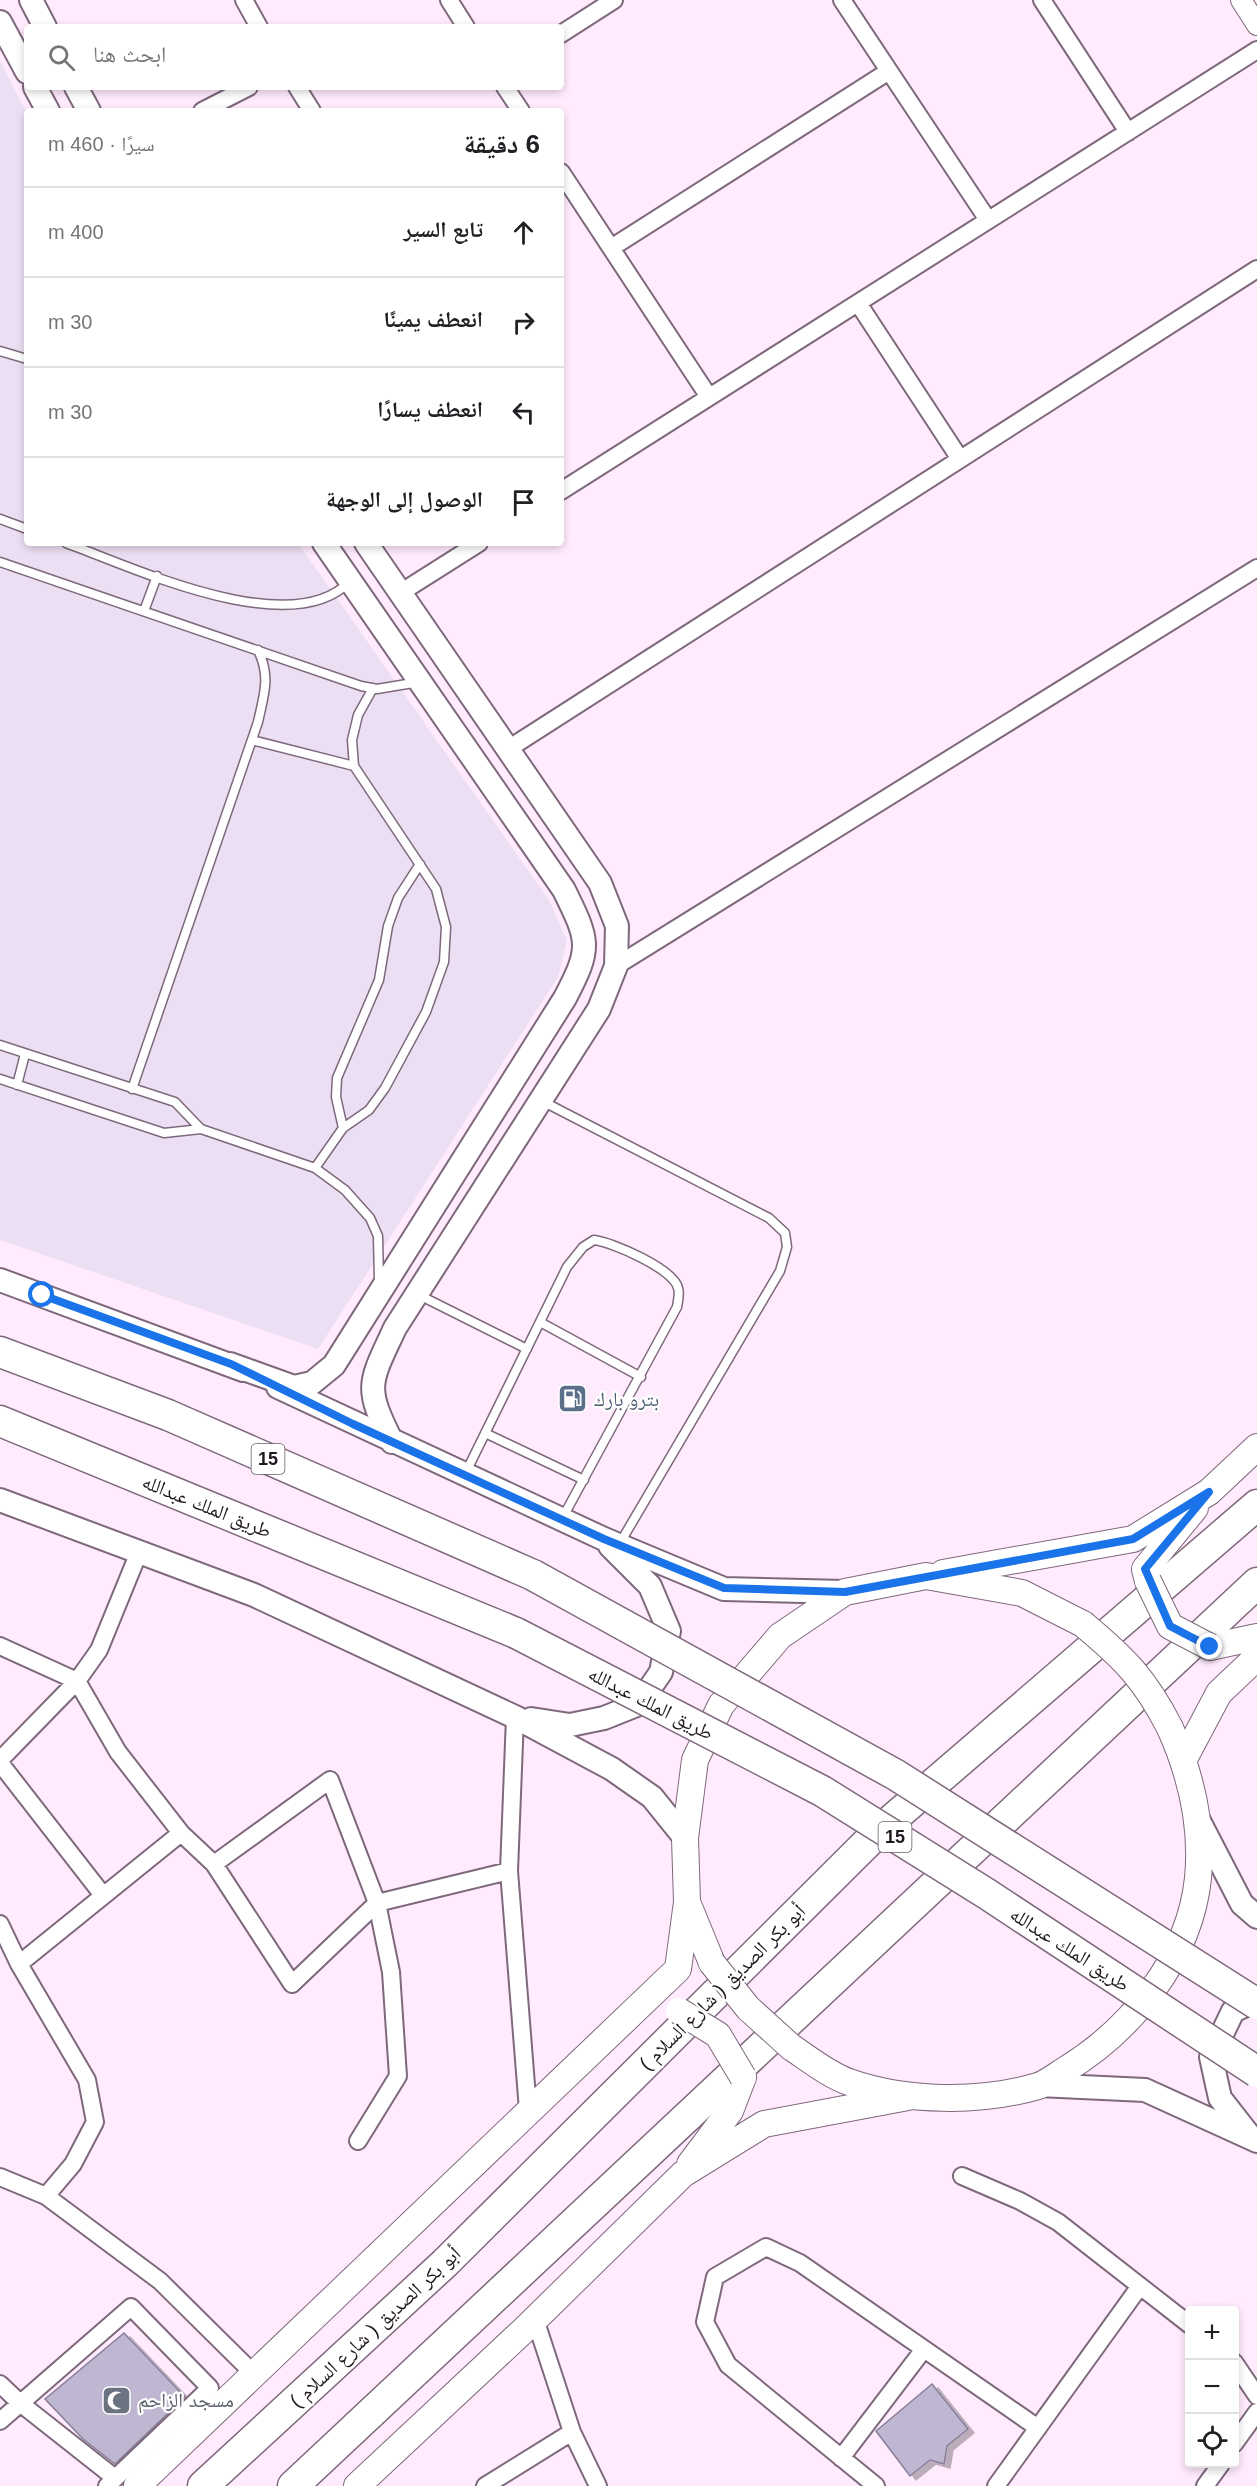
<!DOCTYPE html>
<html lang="ar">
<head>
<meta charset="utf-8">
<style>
  :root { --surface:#fff; --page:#f6f6f6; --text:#202124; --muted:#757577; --line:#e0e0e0 }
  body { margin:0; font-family:Helvetica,"Noto Naskh Arabic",sans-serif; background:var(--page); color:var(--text); direction:rtl }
  .controls { position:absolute; right:18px; bottom:18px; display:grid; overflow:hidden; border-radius:6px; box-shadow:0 3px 9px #0003 }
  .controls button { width:54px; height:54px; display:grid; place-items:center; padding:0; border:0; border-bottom:2px solid var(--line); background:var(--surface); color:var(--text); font:30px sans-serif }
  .stop { position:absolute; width:18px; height:18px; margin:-14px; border:4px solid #1a73e8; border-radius:50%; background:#fff }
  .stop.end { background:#1a73e8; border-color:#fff; box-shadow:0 2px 6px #0008 }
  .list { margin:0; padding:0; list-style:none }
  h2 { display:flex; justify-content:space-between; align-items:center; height:78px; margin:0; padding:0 24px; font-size:26px }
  h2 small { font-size:20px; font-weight:400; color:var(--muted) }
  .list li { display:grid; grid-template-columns:39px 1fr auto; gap:18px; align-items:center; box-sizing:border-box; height:90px; padding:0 24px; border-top:2px solid var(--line) }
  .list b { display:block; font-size:22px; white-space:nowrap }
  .list em { font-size:20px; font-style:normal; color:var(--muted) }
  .icon { flex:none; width:33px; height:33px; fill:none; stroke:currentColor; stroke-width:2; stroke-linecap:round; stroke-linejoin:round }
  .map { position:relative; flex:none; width:1257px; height:2486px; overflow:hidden; direction:ltr }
  .search { position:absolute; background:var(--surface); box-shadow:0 3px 9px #0003; left:24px; top:24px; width:540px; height:66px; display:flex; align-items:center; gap:15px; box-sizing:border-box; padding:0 21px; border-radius:6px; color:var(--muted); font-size:22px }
  .panel { position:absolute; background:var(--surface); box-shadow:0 3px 9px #0003; left:24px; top:108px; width:540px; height:438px; border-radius:6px; direction:rtl }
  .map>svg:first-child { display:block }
</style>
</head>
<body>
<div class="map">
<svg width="1257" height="2486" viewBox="0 0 1257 2486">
  <defs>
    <filter id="shadow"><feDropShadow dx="6" dy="4" stdDeviation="0" flood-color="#0004"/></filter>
  </defs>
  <rect width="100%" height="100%" fill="#ffebfd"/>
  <path fill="#ecdff3" d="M0,61L27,113V543H298L549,900L567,940L558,977L318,1349L0,1240Z"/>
  <path fill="#bfb6d2" stroke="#887f99" stroke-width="1.5" filter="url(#shadow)" d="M124,2333L185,2397L115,2464L83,2439L45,2399Z
    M932,2384L968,2429L947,2446L944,2464L930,2460L910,2476L876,2431Z"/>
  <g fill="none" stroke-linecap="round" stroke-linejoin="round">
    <defs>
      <path id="service" d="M0,351L27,359
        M0,519L27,529
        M66,543C132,567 292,643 350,581
        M0,562L361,686L377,689L419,682
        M144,611L157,576
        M252,740L354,766
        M0,1045L175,1102L201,1129
        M0,1079L164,1133L201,1129L315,1168L345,1190L370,1218L378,1236L379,1282
        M17,1085L25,1054
        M132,1089L258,722C264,694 271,677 258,650
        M542,1101L769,1218L785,1233L787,1247L780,1271L620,1543
        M343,1128L336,1097L337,1078L379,980L388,926L398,898L420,864
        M315,1168L343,1128L369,1110L385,1088L426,1012L444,962L446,927L436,889L354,766L352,740L358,715L373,688
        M417,1294L527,1349
        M540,1322L641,1377
        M485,1433L584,1480
        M466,1472L567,1267L583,1247L594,1240C612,1242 674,1269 678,1288C680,1293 678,1301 677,1307L563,1517"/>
      <path id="minor" d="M244,0L259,27
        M449,0L466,27
        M842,0L988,220
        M1042,0L1128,132
        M561,34L614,0
        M297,87L312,111
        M505,87L521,111
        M202,111L249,87
        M561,172L709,397
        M611,248L889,71
        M858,303L960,459
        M561,491L1257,50
        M400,593L479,543
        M508,749L1257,269
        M616,966L1257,568
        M0,1646L77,1681L118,1752L181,1833L214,1864L292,1984L377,1903L509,1871
        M515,1717L509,1871L528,2110
        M0,1760L77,1681L99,1650L139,1552
        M0,1763L102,1894
        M214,1864L330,1780L377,1903L391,1972L398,2076L358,2141
        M0,1924L19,1964L87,2080L95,2122L73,2164L46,2196
        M19,1964L181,1833
        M962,2176L1020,2201L1058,2222L1190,2325
        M0,2177L46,2196L160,2281L254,2374
        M535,2319L572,2432L598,2486
        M1234,2362L1257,2396
        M0,2384L20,2403L115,2478
        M0,2421L131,2307L210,2388L107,2486
        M1234,2444L1257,2412
        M841,2458L924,2349
        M485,2486L572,2432
        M876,2486L728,2365L705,2322L715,2277L766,2247L800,2263L1038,2428
        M996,2486L1140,2286
        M1205,2486L1221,2464"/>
      <path id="tertiary" d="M1241,0L1257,25"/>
      <path id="secondary" d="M31,0L45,27
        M0,22L27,72
        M35,87L48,111
        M76,87L89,111
        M366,543L600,883L617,926L616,966L599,1009L395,1328C369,1384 364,1386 392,1442
        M0,1280L243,1370
        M230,1364L294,1387L312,1383L334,1365L565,998C592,947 589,941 564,890L324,543
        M278,1387L604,1539L724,1589L845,1592
        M0,1500L254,1595L515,1717L612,1769L652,1797L685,1838
        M531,1719L570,1725L604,1718L639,1704L661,1672L669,1631L650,1586L610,1546
        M1198,1819L1242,1904L1257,1917
        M1039,2085L1145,2090L1257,2141
        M1249,2135L1220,2098L1211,2057L1233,2011L1257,2000"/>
      <path id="primary" d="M943,1573L1133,1539L1209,1492L1257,1447
        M1148,1581L1145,1569L1195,1508
        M1210,1647L1257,1637
        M1184,1759L1219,1693L1257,1657
        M712,1963L687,1902L685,1838L695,1760L721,1705L780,1636L845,1592L926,1576L1022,1593L1083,1624
        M791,2047C809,2059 829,2075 849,2082C906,2102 980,2103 1038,2086C1047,2083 1057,2075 1065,2070C1131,2030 1190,1958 1198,1878C1203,1827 1191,1775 1170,1728
        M690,2164L730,2111L743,2077
        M137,2486L678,1969L687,1902
        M357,2486L525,2329L683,2174L764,2124L908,2097"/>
      <path id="motorway" d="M0,1352L168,1415L533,1575
        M0,1421L516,1633
        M203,2486L445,2263L881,1829L1257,1505
        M293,2486L1257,1583"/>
    </defs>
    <use href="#service" stroke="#7e687c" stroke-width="11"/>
    <use href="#minor" stroke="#7e687c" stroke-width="20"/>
    <use href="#tertiary" stroke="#7e687c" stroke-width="22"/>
    <use href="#secondary" stroke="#7e687c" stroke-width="26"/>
    <use href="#primary" stroke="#7e687c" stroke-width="28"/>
    <use href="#motorway" stroke="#7e687c" stroke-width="33"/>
    <use href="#service" stroke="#fff" stroke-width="8"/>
    <use href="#minor" stroke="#fff" stroke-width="16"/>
    <use href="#tertiary" stroke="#fff" stroke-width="20"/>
    <use href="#secondary" stroke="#fff" stroke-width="22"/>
    <use href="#primary" stroke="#fff" stroke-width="26"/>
    <use href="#motorway" stroke="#fff" stroke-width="30"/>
    <defs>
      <path id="primary-bridge" d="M1148,1581L1170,1626L1210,1647
        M1083,1624C1125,1659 1145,1679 1170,1728
        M712,1963L748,2008L791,2047
        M679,2011L718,2035L743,2077"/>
      <path id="motorway-bridge" d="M533,1575L896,1775L1257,2004
        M516,1633L822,1791L987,1894L1257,2072"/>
    </defs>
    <use href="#primary-bridge" stroke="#7e687c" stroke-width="28" stroke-linecap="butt"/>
    <use href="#motorway-bridge" stroke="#7e687c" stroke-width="33" stroke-linecap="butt"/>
    <use href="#primary-bridge" stroke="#fff" stroke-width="26"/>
    <use href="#motorway-bridge" stroke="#fff" stroke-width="30"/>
  </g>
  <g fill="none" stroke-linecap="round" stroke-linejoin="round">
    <path stroke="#1a73e8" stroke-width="8" d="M42,1295L231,1364L353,1424L604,1539L724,1588L845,1592L1133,1539L1209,1492L1145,1569L1170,1626L1210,1647"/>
  </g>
  <defs>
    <symbol id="fuel-square" viewBox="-11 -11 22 22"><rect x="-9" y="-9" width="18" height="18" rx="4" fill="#5c6f8a" stroke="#fff"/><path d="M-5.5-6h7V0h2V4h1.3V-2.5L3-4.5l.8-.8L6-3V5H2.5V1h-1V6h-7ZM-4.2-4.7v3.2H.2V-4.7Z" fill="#fff"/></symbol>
    <symbol id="mosque-square" viewBox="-11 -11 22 22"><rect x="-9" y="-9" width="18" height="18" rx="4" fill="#6b7280" stroke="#fff"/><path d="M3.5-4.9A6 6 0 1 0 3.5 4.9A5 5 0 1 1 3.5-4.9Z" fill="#fff"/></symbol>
  </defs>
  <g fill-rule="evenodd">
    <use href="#fuel-square" x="556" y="1382" width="33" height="33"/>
    <use href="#mosque-square" x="100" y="2384" width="33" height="33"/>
  </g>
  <g text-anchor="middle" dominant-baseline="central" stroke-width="4.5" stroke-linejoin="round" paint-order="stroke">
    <g fill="#fff" stroke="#635d63" stroke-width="1.5">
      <rect x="251.5" y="1444" width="33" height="30" rx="4.5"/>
      <rect x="878.5" y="1822" width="33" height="30" rx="4.5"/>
    </g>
    <g font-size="18" font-weight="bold" fill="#201820">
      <text x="268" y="1459">15</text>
      <text x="895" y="1837">15</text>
    </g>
    <g font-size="20" fill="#4e5e75" stroke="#fff" text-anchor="start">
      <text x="594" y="1399">بترو بارك</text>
    </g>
    <g font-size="20" fill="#201820" stroke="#fff">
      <text transform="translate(207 1506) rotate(22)">طريق الملك عبدالله</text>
      <text transform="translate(651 1703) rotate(27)">طريق الملك عبدالله</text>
      <text transform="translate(1070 1949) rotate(33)">طريق الملك عبدالله</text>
      <text transform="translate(722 1987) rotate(-45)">( شارع السلام ) أبو بكر الصديق</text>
      <text transform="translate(375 2327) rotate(-43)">( شارع السلام ) أبو بكر الصديق</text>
    </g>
    <g font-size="20" fill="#5b616d" stroke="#fff" text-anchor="start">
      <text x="138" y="2400">مسجد الزاحم</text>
    </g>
  </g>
</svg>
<div class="controls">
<button>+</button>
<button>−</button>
<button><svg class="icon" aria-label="locate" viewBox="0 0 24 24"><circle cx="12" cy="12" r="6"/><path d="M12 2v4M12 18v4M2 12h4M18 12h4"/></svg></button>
</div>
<div class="stop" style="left:42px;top:1295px"></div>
<div class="stop end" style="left:1210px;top:1647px"></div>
<div class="search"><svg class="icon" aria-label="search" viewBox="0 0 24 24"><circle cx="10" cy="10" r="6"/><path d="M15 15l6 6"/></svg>ابحث هنا</div>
<section class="panel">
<h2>6 دقيقة<small>سيرًا · 460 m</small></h2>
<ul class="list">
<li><svg class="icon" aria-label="ahead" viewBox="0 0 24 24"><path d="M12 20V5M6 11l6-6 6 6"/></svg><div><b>تابع السير</b></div><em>400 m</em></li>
<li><svg class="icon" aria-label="right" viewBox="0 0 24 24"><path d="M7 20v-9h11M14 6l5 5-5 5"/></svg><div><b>انعطف يمينًا</b></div><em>30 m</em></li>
<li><svg class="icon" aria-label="left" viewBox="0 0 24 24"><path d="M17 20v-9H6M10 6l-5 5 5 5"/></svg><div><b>انعطف يسارًا</b></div><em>30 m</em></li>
<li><svg class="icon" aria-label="arrive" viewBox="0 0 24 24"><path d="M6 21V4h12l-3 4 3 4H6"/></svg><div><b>الوصول إلى الوجهة</b></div></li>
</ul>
</section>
</div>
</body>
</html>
